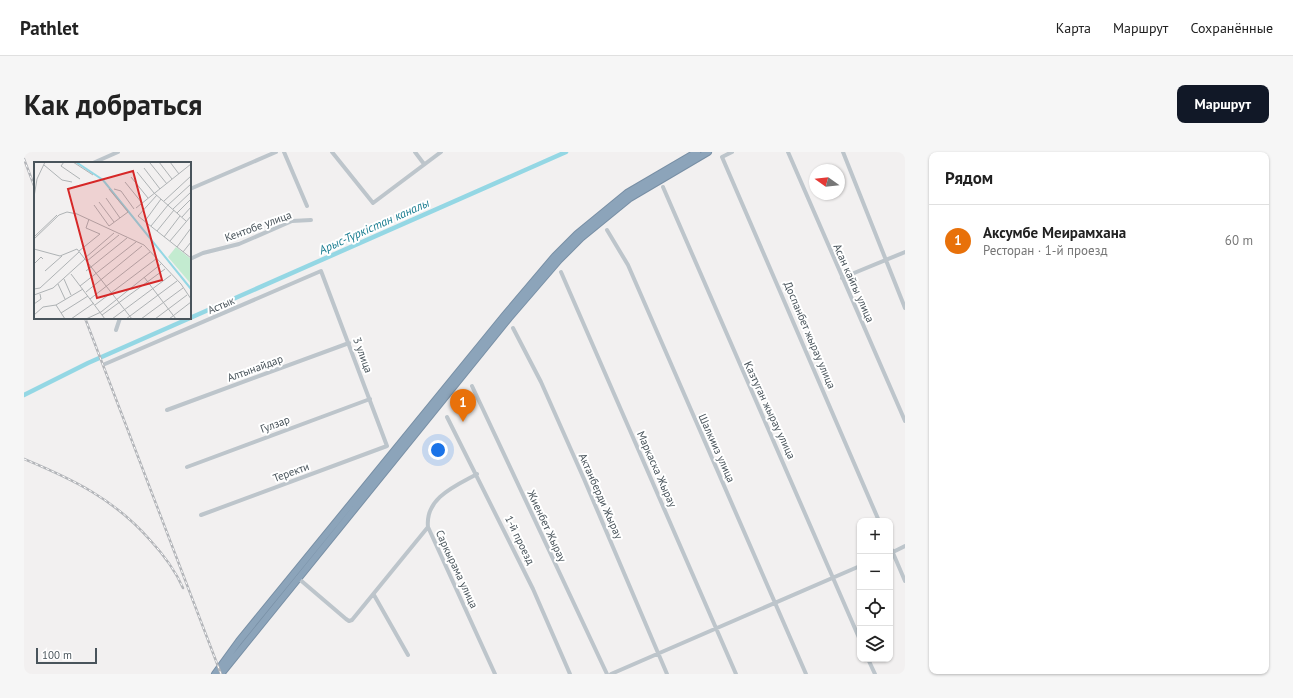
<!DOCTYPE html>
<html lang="ru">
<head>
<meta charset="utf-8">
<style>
  :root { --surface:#fff; --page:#f6f6f6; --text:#222; --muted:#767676; --line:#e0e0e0; --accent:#111827 }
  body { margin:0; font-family:"PT Sans",sans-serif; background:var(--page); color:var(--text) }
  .controls { position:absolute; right:12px; bottom:12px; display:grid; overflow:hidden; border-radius:8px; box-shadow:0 1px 3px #0004 }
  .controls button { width:36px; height:36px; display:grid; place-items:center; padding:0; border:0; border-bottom:1px solid var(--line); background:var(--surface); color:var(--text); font:20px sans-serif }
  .compass { position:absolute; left:785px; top:12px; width:36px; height:36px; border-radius:50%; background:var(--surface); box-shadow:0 1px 3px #0004; rotate:285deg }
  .scale { position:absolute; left:12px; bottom:10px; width:61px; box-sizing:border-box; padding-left:4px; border:2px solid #49545b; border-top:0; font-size:11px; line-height:14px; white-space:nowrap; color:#49545b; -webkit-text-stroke:3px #fff; paint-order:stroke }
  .you { position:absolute; left:414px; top:298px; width:14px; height:14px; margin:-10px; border:3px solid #fff; border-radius:50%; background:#1a73e8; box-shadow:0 0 0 6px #1a73e833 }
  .badge { display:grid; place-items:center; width:26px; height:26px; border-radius:50%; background:var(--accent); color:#fff; font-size:13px; font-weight:700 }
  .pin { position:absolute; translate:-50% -33px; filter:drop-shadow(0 1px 2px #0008) }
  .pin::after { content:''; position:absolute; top:21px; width:14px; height:12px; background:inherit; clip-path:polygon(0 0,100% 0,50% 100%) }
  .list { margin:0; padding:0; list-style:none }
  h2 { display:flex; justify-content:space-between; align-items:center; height:52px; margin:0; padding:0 16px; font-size:17px }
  h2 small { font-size:13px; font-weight:400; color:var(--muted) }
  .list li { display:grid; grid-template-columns:26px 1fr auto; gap:12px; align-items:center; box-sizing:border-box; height:72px; padding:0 16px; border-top:1px solid var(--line) }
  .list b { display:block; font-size:15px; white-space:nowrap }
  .list p { margin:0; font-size:13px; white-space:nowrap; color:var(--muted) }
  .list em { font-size:13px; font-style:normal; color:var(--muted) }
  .icon { flex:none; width:22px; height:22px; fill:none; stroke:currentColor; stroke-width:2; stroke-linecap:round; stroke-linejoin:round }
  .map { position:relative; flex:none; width:881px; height:522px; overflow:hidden; border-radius:8px }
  header { display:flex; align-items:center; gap:24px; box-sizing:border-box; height:56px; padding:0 20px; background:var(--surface); border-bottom:1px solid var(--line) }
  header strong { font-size:19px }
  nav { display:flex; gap:22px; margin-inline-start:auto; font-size:14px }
  .intro { display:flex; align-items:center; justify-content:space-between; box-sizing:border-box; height:96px; padding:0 24px }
  h1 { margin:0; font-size:28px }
  .button { padding:10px 18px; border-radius:8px; background:var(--accent); color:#fff; font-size:14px; font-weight:700 }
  main { display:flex; gap:24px; padding:0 24px }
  aside { flex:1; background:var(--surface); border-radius:8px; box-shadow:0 1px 3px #0004 }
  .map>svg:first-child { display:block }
</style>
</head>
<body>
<header>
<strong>Pathlet</strong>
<nav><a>Карта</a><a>Маршрут</a><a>Сохранённые</a></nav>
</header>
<div class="intro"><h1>Как добраться</h1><a class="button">Маршрут</a></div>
<main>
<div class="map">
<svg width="881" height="522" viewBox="0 0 881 522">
  <rect width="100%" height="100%" fill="#f2f0f0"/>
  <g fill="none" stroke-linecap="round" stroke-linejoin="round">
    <path stroke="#94d7e4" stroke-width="4.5" d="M166,166L542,0
      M0,243L64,211L166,166"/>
    <defs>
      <path id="highway" d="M191,522L215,489L481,163L531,104L553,82L603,41L673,0
        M197,522L485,166L535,108L557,86L606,46L684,0"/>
    </defs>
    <use href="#highway" stroke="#788fa5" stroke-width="8"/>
    <path stroke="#bdc5cb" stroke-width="4" d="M260,0L283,54
      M308,0L349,51L417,0
      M391,0L400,12
      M708,0L698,5L855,369
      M764,0L881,269
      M819,0L881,156
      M69,11L94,0
      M639,35C705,186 771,337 836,488
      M166,37L252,0
      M583,78L604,113L782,522
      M166,107L179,101L215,92L268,69L287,68
      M537,120L712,522
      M818,126L881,100
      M489,176L517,230L560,327L643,522
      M92,178L96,166
      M81,212L297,119L363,294L177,363
      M448,234L583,522
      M143,258L325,191
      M423,265L509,437L546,522
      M163,315L346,247
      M404,375C401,346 431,334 453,322
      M866,394L881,429
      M867,401L881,394
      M274,426L322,467L325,469L328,468L404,375L471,522
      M350,443L384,503
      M844,507L851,522
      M587,522L836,414"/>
    <use href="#highway" stroke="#8ca4ba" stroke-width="6"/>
    <defs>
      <path id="rail" d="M0,7L11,36
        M61,166L197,522
        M0,307C50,328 90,347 126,388C139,402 151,418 159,436"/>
    </defs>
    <use href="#rail" stroke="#b3b5b9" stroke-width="2.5"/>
    <use href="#rail" stroke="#fff" stroke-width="1" stroke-dasharray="3" stroke-linecap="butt"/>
  </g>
  <g text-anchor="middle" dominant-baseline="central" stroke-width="4" stroke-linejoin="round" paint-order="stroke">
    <g font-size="11" fill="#49545b" stroke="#fff">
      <text transform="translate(234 74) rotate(-20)">Кентобе улица</text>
      <text transform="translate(830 131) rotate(66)">Асан кайгы улица</text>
      <text transform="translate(197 153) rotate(-23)">Астык</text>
      <text transform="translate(786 183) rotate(67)">Доспанбет жырау улица</text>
      <text transform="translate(339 203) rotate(70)">3 улица</text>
      <text transform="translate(231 216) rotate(-20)">Алтынайдар</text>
      <text transform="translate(746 258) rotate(65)">Казтуган жырау улица</text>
      <text transform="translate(251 272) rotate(-20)">Гулзар</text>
      <text transform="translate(693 296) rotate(66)">Шалкииз улица</text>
      <text transform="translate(633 317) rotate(66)">Маркаска Жырау</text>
      <text transform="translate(267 320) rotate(-20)">Теректи</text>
      <text transform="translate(577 344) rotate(66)">Актанберди Жырау</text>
      <text transform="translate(523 374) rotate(65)">Жиенбет Жырау</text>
      <text transform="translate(496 388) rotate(64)">1-й проезд</text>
      <text transform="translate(433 417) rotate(65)">Саркырама улица</text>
    </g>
    <g font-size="12" font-style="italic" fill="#197c90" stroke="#fff">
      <text transform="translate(350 74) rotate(-24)">Арыс-Түркістан каналы</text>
    </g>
  </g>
  <g transform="translate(10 10)">
    <rect width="157" height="157" fill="#f2f0f0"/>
    <path d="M142,85L157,97V122L134,95Z" fill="#c3ebd0"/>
    <path fill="none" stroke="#94d7e4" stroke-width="2" d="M42,0L69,18L157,127"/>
    <path fill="none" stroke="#aeb2b4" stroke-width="1" d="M30,0L27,4L46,17M39,0L59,13M125,0L138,17M136,0L145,12M116,1L133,22M10,3L28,18L38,20M110,6L126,27M103,10L120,31L152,59M97,15L114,36M91,20L108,41M80,27L87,29L100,47M123,33L104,54L157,96M0,35L3,17L11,0M72,36L86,56M130,39L157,14M65,40L80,60M60,43L75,64L94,50L75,27M134,43L157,22M102,46L157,2M139,47L157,30M143,51L157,37M148,55L157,45M111,59L127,37M117,64L134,43M123,69L140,48M0,75L23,53M130,75L146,54M0,77L25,53L33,50L43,52L110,83L147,122L157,137M136,79L157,54M143,85L157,66M0,87L26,94L43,87L98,157M45,89L66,72L52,66L55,57M149,90L157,80M51,96L80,71M53,99L85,73M0,102L7,95L9,97M11,109L28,94M52,109L93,76M37,112L71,157M110,115L142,157M30,117L37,133M24,122L31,137M46,124L102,80M0,127L6,126L45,90M52,130L108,84M0,133L19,126L51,97M56,137L116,90M0,142L7,137L6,132M22,143L31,157M61,143L122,97M27,151L54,134M0,153L9,145L22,143L49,127M68,153L131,107M37,157L60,141M52,157L67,150L127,102M78,157L137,113M92,157L143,119M107,157L149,126M121,157L153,133M135,157L157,140"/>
    <path fill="#d62828" fill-opacity="0.15" stroke="#d62828" stroke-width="2" d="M99,9L128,118L63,136L34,27Z"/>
    <rect width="157" height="157" fill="none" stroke="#49545b" stroke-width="2"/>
  </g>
</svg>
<div class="controls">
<button>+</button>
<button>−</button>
<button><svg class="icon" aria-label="locate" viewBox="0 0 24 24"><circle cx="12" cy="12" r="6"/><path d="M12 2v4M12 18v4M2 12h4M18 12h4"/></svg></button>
<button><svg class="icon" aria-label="layers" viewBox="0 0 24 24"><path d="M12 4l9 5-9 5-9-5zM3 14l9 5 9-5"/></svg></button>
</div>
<svg class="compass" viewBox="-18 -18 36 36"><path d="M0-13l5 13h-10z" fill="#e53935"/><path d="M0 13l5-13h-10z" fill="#767676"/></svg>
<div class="scale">100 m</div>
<div class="you"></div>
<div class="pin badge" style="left:439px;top:270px;background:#e8710a">1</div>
</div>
<aside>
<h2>Рядом<small></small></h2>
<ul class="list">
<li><span class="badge" style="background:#e8710a">1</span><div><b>Аксумбе Меирамхана</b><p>Ресторан · 1-й проезд</p></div><em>60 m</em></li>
</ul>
</aside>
</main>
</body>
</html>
